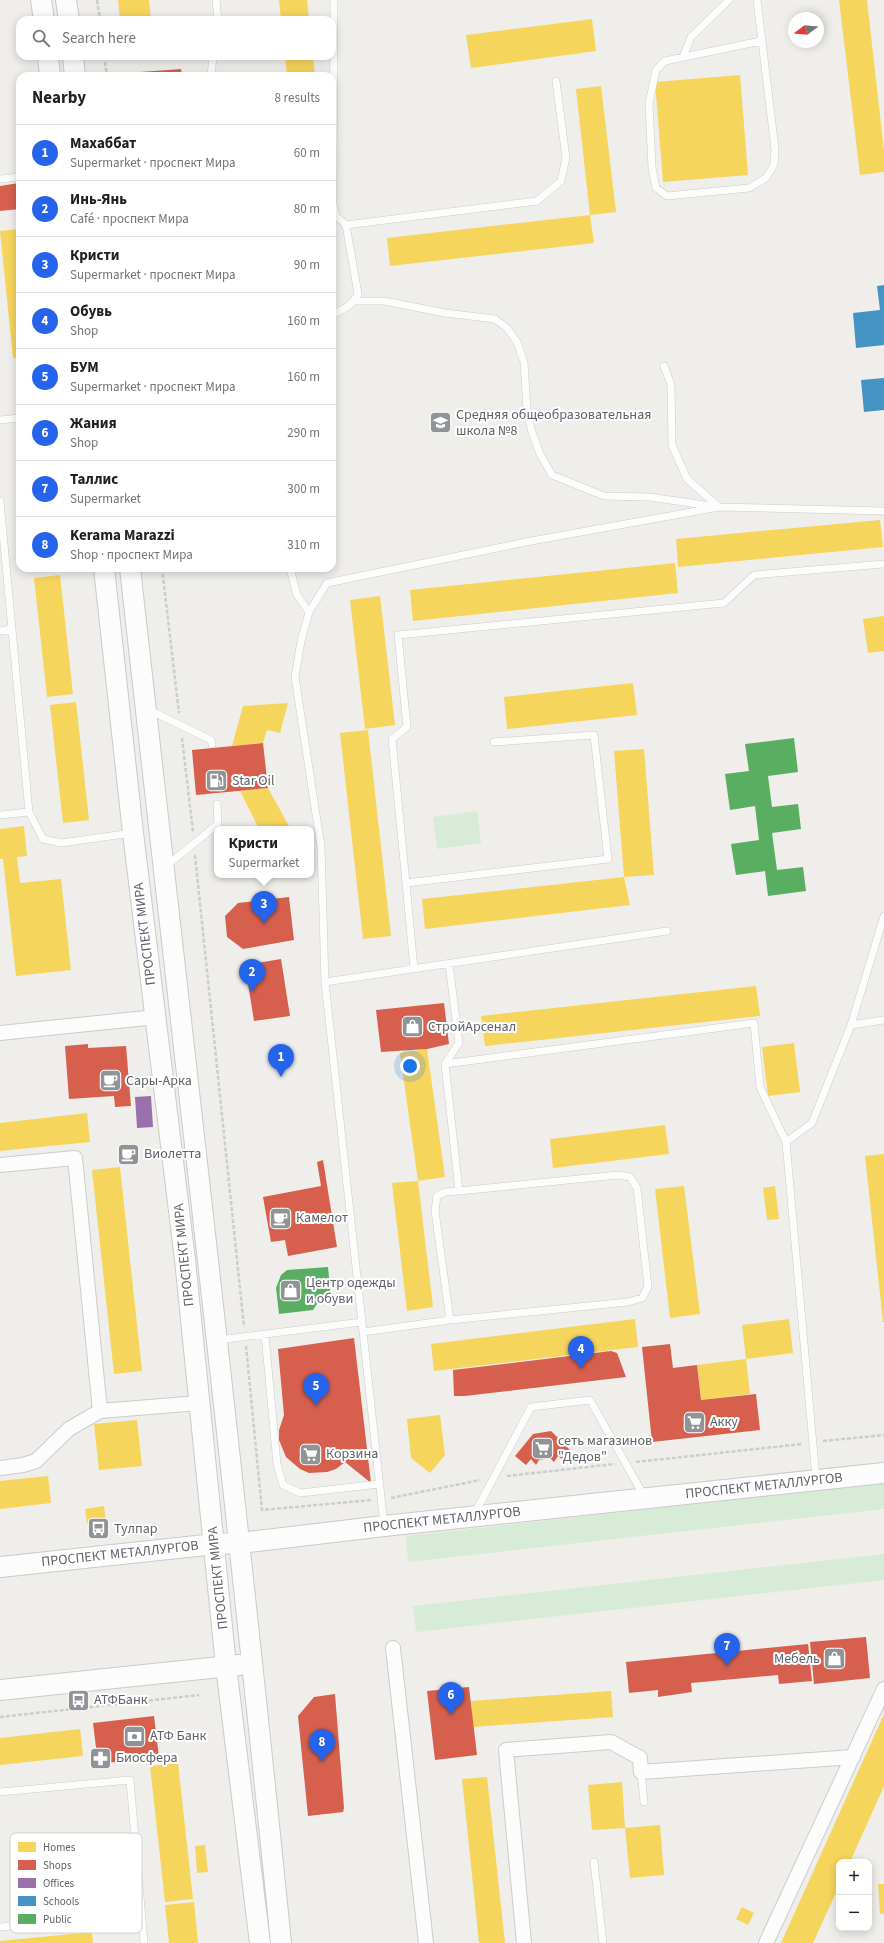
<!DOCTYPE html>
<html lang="en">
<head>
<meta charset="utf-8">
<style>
  :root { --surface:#fff; --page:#f6f6f6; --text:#202124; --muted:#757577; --line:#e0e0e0; --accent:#2563eb }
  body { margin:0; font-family:"Source Sans 3",sans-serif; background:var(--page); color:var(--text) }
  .controls { position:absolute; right:12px; bottom:12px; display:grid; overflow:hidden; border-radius:8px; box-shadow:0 2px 10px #0003 }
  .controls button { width:36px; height:36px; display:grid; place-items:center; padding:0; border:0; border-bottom:1px solid var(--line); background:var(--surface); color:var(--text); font:20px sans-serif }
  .compass { position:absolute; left:788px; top:12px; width:36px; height:36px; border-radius:50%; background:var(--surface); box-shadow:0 2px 10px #0003; rotate:254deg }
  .you { position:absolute; left:410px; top:1066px; width:14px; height:14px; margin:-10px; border:3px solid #fff; border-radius:50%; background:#1a73e8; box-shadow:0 0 0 6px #1a73e833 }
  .badge { display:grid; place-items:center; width:26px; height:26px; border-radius:50%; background:var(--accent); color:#fff; font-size:13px; font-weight:700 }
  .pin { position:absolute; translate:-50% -33px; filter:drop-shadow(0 1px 2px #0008) }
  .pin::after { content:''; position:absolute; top:21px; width:14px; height:12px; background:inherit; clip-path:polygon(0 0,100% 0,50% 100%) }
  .popup { position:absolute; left:214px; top:826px; width:100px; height:52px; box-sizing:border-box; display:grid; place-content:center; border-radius:8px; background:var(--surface); filter:drop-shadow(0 1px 3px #0005); font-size:13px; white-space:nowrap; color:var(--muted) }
  .popup b { font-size:15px; color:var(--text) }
  .popup::after { content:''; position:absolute; left:50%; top:100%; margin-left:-8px; border:8px solid transparent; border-top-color:var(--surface) }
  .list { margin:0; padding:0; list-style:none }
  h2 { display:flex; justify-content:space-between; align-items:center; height:52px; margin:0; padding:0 16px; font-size:17px }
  h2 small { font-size:13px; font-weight:400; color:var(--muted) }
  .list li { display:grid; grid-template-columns:26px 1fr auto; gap:12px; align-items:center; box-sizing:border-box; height:56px; padding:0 16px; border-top:1px solid var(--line) }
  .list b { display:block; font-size:15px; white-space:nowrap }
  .list p { margin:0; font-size:13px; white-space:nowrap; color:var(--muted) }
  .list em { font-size:13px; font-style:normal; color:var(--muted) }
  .icon { flex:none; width:22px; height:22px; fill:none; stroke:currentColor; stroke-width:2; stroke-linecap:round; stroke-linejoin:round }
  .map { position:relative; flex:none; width:884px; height:1943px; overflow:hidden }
  .search { position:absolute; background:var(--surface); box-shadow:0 2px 10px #0003; left:16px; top:16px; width:320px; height:44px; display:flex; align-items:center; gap:10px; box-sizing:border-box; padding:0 14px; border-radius:12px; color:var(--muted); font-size:15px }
  .panel { position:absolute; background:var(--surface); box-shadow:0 2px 10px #0003; left:16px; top:72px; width:320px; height:500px; border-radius:12px }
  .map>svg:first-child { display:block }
</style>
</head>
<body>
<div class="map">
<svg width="884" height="1943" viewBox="0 0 884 1943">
  <rect width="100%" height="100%" fill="#efeeea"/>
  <path fill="#d8ebd6" d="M477,811L481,843L437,849L433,817Z
    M884,1483V1509L408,1562L406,1536Z
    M884,1554V1580L416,1632L413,1606Z"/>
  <path fill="#f6d55c" d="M118,0H149L151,20H120Z
    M279,0H307L309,20H281Z
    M839,0H867L884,151V172L860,175Z
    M592,19L596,51L471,68L466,35Z
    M285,56H313L315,76H287Z
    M740,75L748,175L663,182L655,82Z
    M601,86L616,212L590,215L576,89Z
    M590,215L594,243L390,266L387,238Z
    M20,229V357L13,358L0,231Z
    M880,520L883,547L678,567L676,539Z
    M675,563L678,593L413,621L410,590Z
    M60,575L73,694L47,697L34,578Z
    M380,596L395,725L365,729L350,600Z
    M884,616V651L868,653L863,619Z
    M633,683L637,715L507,729L504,697Z
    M76,702L89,820L63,823L50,705Z
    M288,703L280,733L267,730L263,743L232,746L243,706Z
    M368,730L391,936L363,939L340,733Z
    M644,749L654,875L624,877L614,751Z
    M268,788L289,826L258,827L240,791Z
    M24,826L27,856L17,857L20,883L61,879L71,970L16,976L3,859H0V829Z
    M624,877L630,905L425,929L422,899Z
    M756,986L760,1016L485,1046L481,1016Z
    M794,1043L800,1092L768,1096L762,1047Z
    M427,1049L445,1177L418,1181L433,1307L407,1311L392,1183L418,1181L400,1053Z
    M87,1113L90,1142L0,1151V1123Z
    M665,1125L669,1154L553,1168L550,1139Z
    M884,1154V1322H883L865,1156Z
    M120,1167L142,1371L114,1374L92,1170Z
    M684,1186L700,1314L670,1318L655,1189Z
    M775,1186L779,1219L767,1220L763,1188Z
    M635,1319L638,1347L434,1371L431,1344Z
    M789,1319L793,1353L746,1359L742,1325Z
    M746,1359L750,1394L701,1400L697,1365Z
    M440,1415L445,1455L430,1473L411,1458L407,1419Z
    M137,1420L142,1466L99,1470L94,1424Z
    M48,1476L51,1503L0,1509V1481Z
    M104,1506L106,1521L87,1524L85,1509Z
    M611,1691L613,1717L473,1727L471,1701Z
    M884,1714V1786L850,1862H839V1886L813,1943H781Z
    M80,1729L83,1756L0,1765V1738Z
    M178,1763L193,1899L165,1902L150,1766Z
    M487,1777L505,1943H479L462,1779Z
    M622,1782L625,1828L592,1830L588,1785Z
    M660,1825L664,1875L630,1878L625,1828Z
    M205,1845L208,1872L197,1873L195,1846Z
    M878,1884H884V1914H880Z
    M194,1902L198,1943H169L165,1905Z
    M742,1907L754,1913L748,1925L736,1919Z
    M92,1932L93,1943H0V1941Z"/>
  <path fill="#d6604d" d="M181,69L182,76H128L127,73Z
    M19,183L20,209L0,211V186Z
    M263,743L268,788L196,795L192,750Z
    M289,897L294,940L243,949L227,937L225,916L238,903Z
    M281,959L290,1016L254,1021L245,965Z
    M444,1003L449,1044L427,1049L381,1052L376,1010Z
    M88,1044V1048L126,1046L131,1106L115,1107L114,1096L69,1099L65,1046Z
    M323,1160L337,1247L288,1256L285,1240L271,1242L263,1197L321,1186L317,1162Z
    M354,1338L371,1483L345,1462L336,1469L327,1472L309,1473L300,1469L286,1457L279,1440V1430L284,1415L278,1349Z
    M670,1344L673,1368L697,1365L701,1400L756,1394L760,1430L652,1442L642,1347Z
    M611,1351L617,1353L626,1377L465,1396H454L453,1370Z
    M551,1431L570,1450L563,1460L558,1456L554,1462L550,1458L539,1460L536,1465L531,1459L526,1465L515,1456L533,1434Z
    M866,1637L870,1678L814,1684L810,1642Z
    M808,1644L812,1681L779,1684L778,1675L691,1683L692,1692L658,1697V1690L629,1693L626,1662Z
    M469,1687L477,1755L435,1760L427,1691Z
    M335,1694L344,1808L343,1812L308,1816L298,1716L314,1697Z
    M154,1716L159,1757L98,1764L93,1723Z"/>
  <path fill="#9970ab" d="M151,1096L153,1127L137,1128L135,1097Z"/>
  <path fill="#4393c3" d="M884,285V345L856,348L853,313L880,310L877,286Z
    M884,378V410L864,412L861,380Z"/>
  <path fill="#5aae61" d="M794,738L798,772L768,776L772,807L798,804L801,829L772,833L777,870L803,867L806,891L768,896L765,871L736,875L731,844L759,840L755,806L730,810L725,774L749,771L745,744Z
    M328,1267L331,1298H321L313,1310L279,1314L276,1288L281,1275L287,1270Z"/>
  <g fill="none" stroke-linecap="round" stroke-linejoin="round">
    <defs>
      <path id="service" d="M216,0L218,20
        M334,0L333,203L336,216L346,225L537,201L561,181L566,158L556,81
        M757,0L775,149L774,165L766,178L749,188L667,196L656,188L652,168L649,103L656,70L665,61L761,41
        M683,57L691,37L729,0
        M211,76L213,56
        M0,179L20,177
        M354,301H384L445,313L495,319L507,328L517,342L524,362L527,410L532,432L540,454L552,475L604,496L649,497L719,507L687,479L672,445L671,385L664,366
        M332,315C344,309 352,306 358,294L346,225
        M0,420L20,418
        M0,501L29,812L43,839L61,843L132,833
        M290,568L297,595L309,612
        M0,631L11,629
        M149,710L211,740L212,744
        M0,815L29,812
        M165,867L218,824L217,804
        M406,883L392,739L407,727L398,635L724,603L754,575L884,564
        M414,969L406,883L608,859L594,735L494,742
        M325,982L667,931
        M851,1025L884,1020
        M445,1064L754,1023L760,1087L786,1142L816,1478
        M786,1142L812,1123L851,1025L884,916
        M450,1320L435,1211L437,1196L445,1192L459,1191
        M363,1332L450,1320L628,1302L642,1298L648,1287L637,1188L630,1177L618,1175L459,1191L445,1064L459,1043L449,964
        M265,1335L277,1464L283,1485L300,1493L380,1484
        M218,1340L362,1322
        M475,1513L531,1407L590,1400L644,1496
        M384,1525L325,982L321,847L295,677L301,641L309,612L327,583L531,541L719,507L884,511
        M641,1772L644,1802
        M0,1792L130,1780L144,1943
        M594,1862L603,1943
        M0,1927L142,1914"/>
      <path id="minor" d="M0,1033L156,1017
        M0,1165L75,1158L100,1411L199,1403
        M0,1468L23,1465L36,1461L69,1429L100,1411
        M393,1648L426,1943
        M524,1943L506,1750L611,1742L640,1758L641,1772L853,1757
        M766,1943L884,1689"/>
      <path id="secondary" d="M41,0L44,20
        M66,0L69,20
        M48,56L50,76
        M73,56L75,76
        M104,568L133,833L185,1260L226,1666L260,1943
        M130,568C181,1026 235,1484 281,1943
        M0,1567L215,1544L240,1543L384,1526L884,1473
        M0,1690L239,1665"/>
    </defs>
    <use href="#service" stroke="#cbcccc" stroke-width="8"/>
    <use href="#minor" stroke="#cbcccc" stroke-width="16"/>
    <use href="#secondary" stroke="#cacacb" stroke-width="22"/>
    <path stroke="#cacfcc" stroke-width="2.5" stroke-dasharray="4 2" stroke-linecap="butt" d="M97,0L100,20
      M104,56L107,76
      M162,568L179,713
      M182,738L193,832
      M195,855L244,1327
      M246,1346L262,1510L372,1500
      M823,1441L884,1435
      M636,1462L802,1444
      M507,1476L615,1464
      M391,1498L480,1480
      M0,1717L199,1695"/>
    <use href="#service" stroke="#fdfcfc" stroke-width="7"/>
    <use href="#minor" stroke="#fdfcfc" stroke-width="14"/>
    <use href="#secondary" stroke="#fdfcfc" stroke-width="20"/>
  </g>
  <defs>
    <symbol id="school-square" viewBox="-11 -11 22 22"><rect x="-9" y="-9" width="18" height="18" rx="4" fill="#919496" stroke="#fff"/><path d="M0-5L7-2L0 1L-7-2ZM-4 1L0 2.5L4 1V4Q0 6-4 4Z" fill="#fff"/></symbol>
    <symbol id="fuel-square" viewBox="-11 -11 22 22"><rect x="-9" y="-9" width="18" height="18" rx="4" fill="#919496" stroke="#fff"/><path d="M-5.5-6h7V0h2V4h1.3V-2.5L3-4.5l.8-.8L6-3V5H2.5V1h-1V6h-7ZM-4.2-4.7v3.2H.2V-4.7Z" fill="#fff"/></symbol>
    <symbol id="shop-square" viewBox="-11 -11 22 22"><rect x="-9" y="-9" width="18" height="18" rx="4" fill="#919496" stroke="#fff"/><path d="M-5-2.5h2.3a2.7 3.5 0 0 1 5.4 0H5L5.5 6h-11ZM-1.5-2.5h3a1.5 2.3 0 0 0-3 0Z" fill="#fff"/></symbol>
    <symbol id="cafe-square" viewBox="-11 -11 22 22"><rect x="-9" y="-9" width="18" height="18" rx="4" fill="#919496" stroke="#fff"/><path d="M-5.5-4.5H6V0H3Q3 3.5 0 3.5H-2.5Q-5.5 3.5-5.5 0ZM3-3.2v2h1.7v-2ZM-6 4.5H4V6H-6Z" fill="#fff"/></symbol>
    <symbol id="supermarket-square" viewBox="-11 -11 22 22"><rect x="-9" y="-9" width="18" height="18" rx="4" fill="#919496" stroke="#fff"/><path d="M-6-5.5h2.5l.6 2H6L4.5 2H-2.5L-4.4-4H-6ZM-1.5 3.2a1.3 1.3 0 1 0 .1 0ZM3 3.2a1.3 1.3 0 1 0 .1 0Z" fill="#fff"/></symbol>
    <symbol id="bus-square" viewBox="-11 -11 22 22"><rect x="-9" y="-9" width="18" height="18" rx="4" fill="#919496" stroke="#fff"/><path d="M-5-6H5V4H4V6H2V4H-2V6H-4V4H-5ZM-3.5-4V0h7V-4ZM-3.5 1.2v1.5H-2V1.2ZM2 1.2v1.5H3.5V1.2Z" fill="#fff"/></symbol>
    <symbol id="bank-square" viewBox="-11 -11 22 22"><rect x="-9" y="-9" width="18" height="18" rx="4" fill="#919496" stroke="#fff"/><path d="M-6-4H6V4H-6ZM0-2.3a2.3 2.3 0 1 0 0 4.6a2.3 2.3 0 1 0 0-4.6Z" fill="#fff"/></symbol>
    <symbol id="pharmacy-square" viewBox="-11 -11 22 22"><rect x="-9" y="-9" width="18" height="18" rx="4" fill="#919496" stroke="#fff"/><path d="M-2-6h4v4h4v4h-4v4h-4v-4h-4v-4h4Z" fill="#fff"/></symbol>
  </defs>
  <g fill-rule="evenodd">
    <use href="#school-square" x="428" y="410" width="25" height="25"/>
    <use href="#fuel-square" x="204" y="768" width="25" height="25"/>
    <use href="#shop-square" x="400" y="1014" width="25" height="25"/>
    <use href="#cafe-square" x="98" y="1068" width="25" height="25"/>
    <use href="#cafe-square" x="116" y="1142" width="25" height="25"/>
    <use href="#cafe-square" x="268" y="1206" width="25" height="25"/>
    <use href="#shop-square" x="278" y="1278" width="25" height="25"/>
    <use href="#supermarket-square" x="682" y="1410" width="25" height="25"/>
    <use href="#supermarket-square" x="530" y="1436" width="25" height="25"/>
    <use href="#supermarket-square" x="298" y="1442" width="25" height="25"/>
    <use href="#bus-square" x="86" y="1516" width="25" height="25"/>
    <use href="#shop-square" x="822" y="1646" width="25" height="25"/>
    <use href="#bus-square" x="66" y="1688" width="25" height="25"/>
    <use href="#bank-square" x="122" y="1724" width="25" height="25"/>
    <use href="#pharmacy-square" x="88" y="1746" width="25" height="25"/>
  </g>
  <g text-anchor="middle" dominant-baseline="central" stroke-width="4" stroke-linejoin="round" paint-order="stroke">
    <g font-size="14" fill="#5f6368" stroke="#fff" text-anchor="start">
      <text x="456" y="415">Средняя общеобразовательная<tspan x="456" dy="16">школа №8</tspan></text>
      <text x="232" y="781">Star Oil</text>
      <text x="428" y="1027">СтройАрсенал</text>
      <text x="126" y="1081">Сары-Арка</text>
      <text x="144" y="1154">Виолетта</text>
      <text x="296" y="1218">Камелот</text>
      <text x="306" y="1283">Центр одежды<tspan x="306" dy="16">и обуви</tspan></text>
      <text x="710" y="1422">Акку</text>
      <text x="558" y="1441">сеть магазинов<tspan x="558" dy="16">"Дедов"</tspan></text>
      <text x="326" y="1454">Корзина</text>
      <text x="114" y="1529">Тулпар</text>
      <text x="820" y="1659" text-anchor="end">Мебель</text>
      <text x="94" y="1700">АТФБанк</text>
      <text x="150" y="1736">АТФ Банк</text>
      <text x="116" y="1758">Биосфера</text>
    </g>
    <g font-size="14" fill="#5f6368" stroke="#fff">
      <text transform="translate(145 934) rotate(-97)">ПРОСПЕКТ МИРА</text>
      <text transform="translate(184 1255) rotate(-96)">ПРОСПЕКТ МИРА</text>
      <text transform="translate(764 1486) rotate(-6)">ПРОСПЕКТ МЕТАЛЛУРГОВ</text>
      <text transform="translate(442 1520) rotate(-6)">ПРОСПЕКТ МЕТАЛЛУРГОВ</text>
      <text transform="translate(120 1554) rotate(-6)">ПРОСПЕКТ МЕТАЛЛУРГОВ</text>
      <text transform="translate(218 1578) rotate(-96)">ПРОСПЕКТ МИРА</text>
    </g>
  </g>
  <rect x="10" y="1833" width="132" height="100" rx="6" fill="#fff" stroke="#cfd0d2" stroke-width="1"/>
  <rect x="18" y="1842" width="18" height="10" fill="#f6d55c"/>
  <rect x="18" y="1860" width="18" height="10" fill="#d6604d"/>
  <rect x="18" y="1878" width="18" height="10" fill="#9970ab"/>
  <rect x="18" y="1896" width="18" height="10" fill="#4393c3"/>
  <rect x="18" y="1914" width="18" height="10" fill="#5aae61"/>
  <g font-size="11" fill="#5f6368">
    <text x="43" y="1851">Homes</text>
    <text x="43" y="1869">Shops</text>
    <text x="43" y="1887">Offices</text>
    <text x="43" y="1905">Schools</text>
    <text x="43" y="1923">Public</text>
  </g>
</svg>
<div class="controls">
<button>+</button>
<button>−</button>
</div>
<svg class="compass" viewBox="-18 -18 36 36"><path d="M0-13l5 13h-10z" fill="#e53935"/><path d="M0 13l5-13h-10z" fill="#757577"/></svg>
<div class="you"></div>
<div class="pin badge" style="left:281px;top:1077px">1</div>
<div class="pin badge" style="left:252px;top:992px">2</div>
<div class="pin badge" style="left:264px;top:924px">3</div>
<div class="popup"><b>Кристи</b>Supermarket</div>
<div class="pin badge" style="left:581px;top:1369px">4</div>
<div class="pin badge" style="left:316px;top:1406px">5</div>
<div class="pin badge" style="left:451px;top:1715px">6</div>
<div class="pin badge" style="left:727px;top:1666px">7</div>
<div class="pin badge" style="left:322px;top:1762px">8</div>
<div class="search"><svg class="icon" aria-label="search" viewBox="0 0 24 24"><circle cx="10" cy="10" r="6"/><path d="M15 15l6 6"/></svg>Search here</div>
<section class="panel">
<h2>Nearby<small>8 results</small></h2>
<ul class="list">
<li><span class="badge">1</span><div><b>Махаббат</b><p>Supermarket · проспект Мира</p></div><em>60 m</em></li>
<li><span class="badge">2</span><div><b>Инь-Янь</b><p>Café · проспект Мира</p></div><em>80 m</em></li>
<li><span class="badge">3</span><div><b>Кристи</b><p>Supermarket · проспект Мира</p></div><em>90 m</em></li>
<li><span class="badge">4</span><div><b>Обувь</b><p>Shop</p></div><em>160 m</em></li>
<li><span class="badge">5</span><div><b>БУМ</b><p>Supermarket · проспект Мира</p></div><em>160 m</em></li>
<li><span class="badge">6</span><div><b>Жания</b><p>Shop</p></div><em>290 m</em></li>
<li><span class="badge">7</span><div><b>Таллис</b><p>Supermarket</p></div><em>300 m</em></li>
<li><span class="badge">8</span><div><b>Kerama Marazzi</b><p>Shop · проспект Мира</p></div><em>310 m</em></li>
</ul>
</section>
</div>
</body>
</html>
